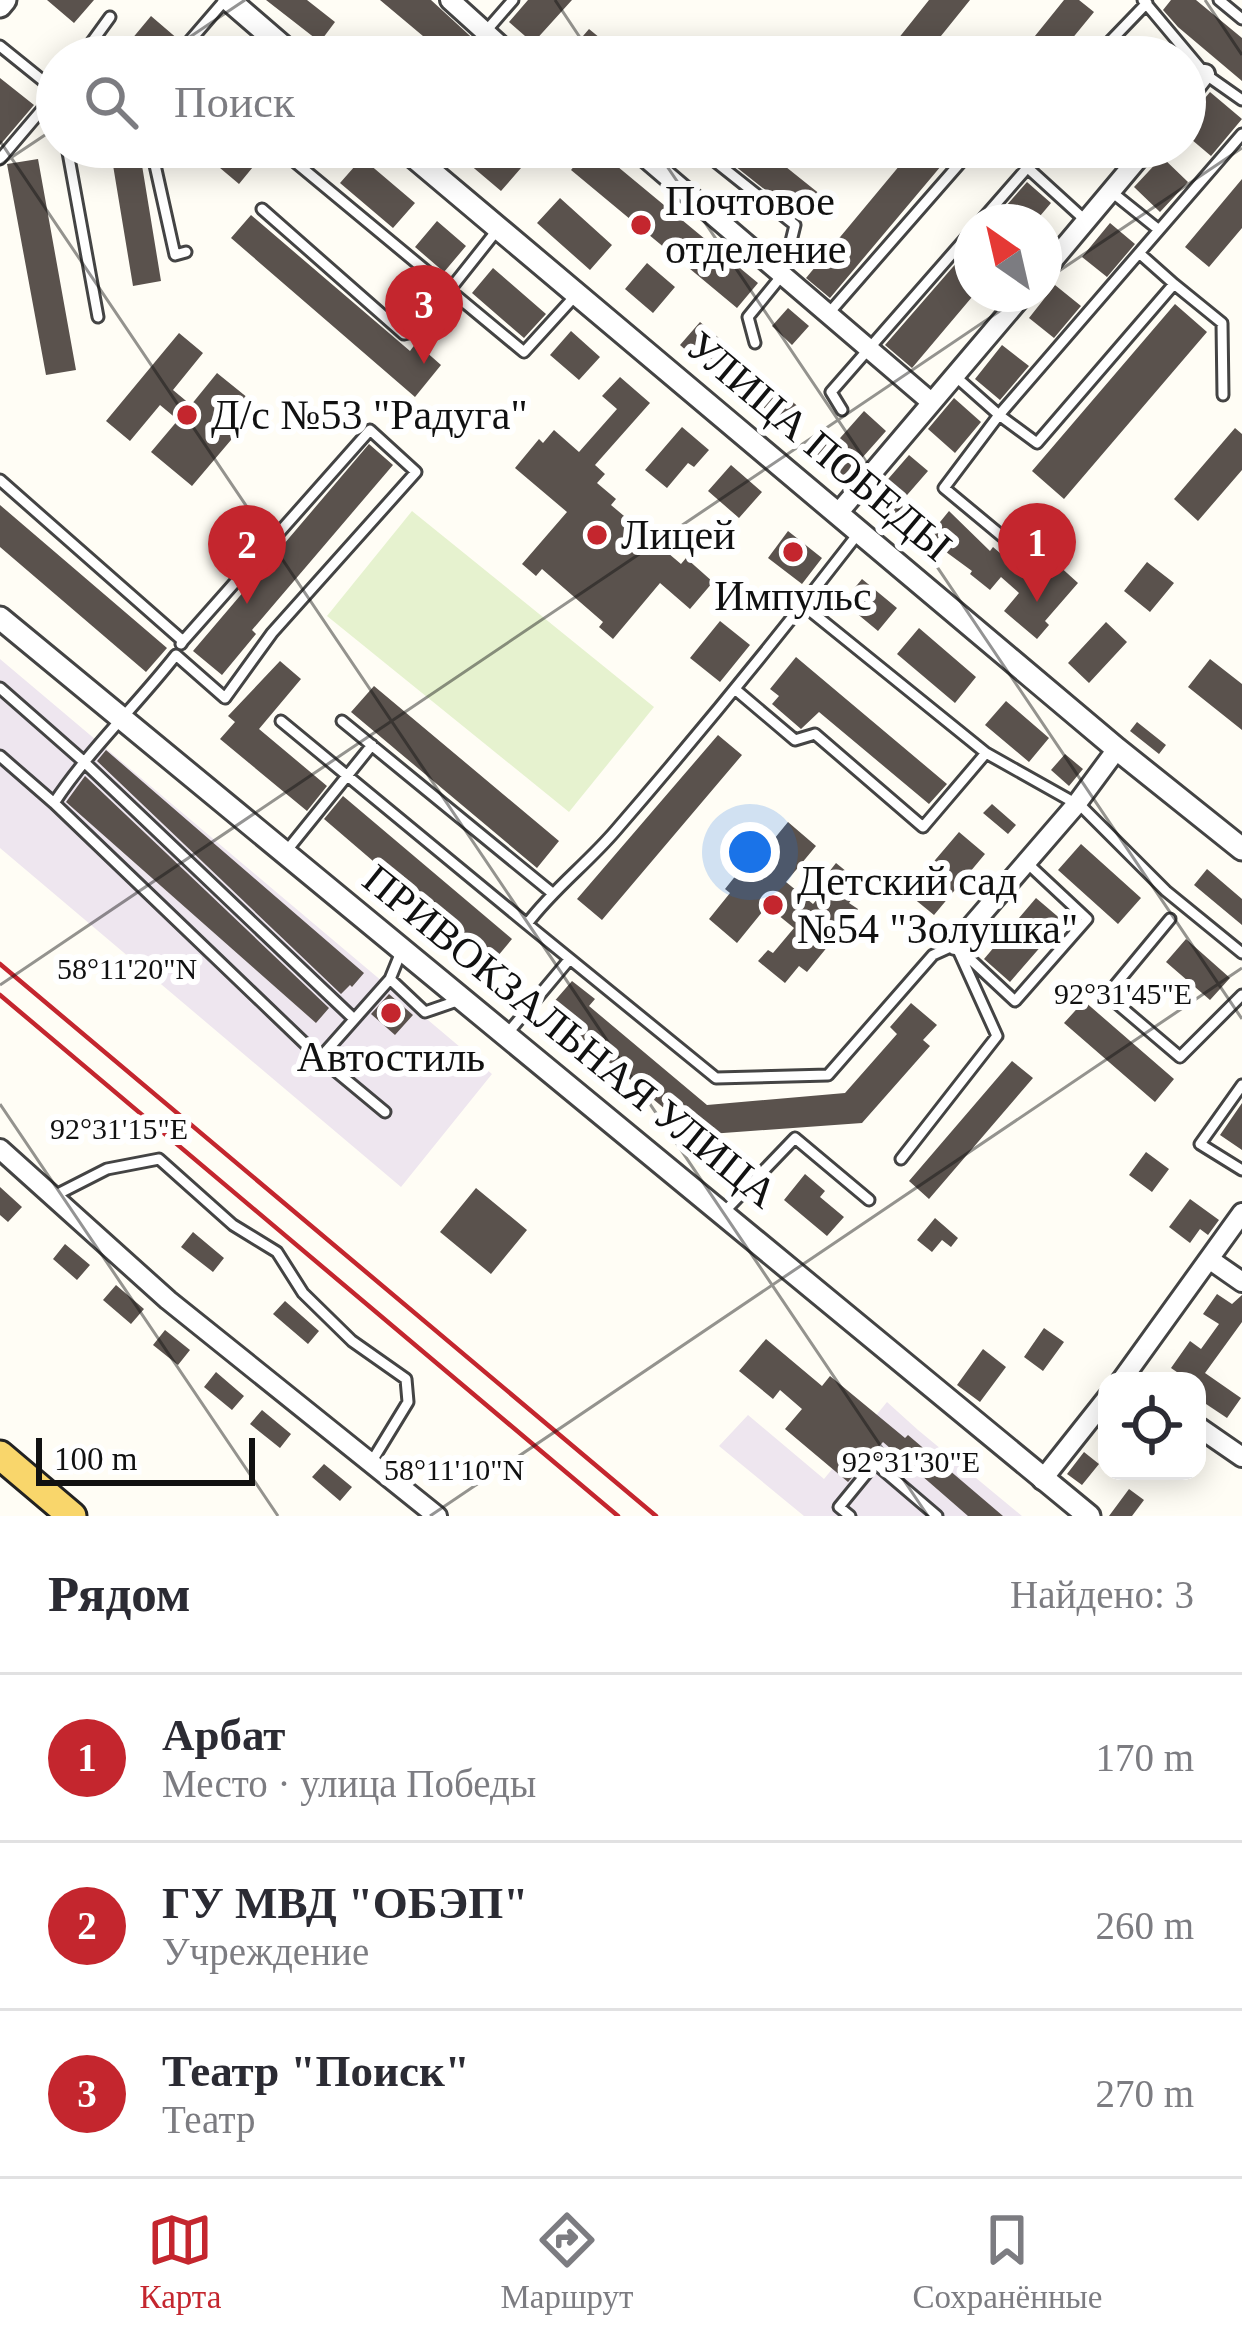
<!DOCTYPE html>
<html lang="ru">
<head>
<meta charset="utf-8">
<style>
  :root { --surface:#fff; --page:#f7f7f7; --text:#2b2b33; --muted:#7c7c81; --line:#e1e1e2; --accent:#c4262e }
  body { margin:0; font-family:"Times New Roman",serif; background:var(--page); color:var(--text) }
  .controls { position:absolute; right:36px; bottom:36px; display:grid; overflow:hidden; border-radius:24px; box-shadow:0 6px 30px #0003 }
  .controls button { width:108px; height:108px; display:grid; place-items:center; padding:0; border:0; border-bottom:3px solid var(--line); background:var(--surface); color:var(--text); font:60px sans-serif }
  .compass { position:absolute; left:954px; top:204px; width:108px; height:108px; border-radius:50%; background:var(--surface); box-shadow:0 6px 30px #0003; rotate:326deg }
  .scale { position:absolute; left:36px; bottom:30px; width:219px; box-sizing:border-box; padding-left:12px; border:6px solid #111; border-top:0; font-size:33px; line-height:42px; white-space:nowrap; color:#111; -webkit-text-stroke:9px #fff; paint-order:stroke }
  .you { position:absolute; left:750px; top:852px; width:42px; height:42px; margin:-30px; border:9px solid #fff; border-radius:50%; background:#1a73e8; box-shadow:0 0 0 18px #1a73e833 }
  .badge { display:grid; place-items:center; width:78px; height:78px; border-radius:50%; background:var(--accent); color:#fff; font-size:39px; font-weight:700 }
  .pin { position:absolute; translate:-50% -99px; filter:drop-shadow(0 3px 6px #0008) }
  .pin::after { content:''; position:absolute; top:63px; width:42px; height:36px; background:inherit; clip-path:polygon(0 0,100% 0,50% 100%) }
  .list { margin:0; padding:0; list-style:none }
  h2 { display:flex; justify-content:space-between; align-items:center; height:156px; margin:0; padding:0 48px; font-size:51px }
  h2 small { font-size:39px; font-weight:400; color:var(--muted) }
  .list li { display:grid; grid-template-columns:78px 1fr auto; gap:36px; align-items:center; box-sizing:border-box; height:168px; padding:0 48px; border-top:3px solid var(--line) }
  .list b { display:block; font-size:45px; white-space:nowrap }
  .list p { margin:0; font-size:39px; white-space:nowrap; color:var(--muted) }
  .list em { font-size:39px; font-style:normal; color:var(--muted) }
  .icon { flex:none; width:66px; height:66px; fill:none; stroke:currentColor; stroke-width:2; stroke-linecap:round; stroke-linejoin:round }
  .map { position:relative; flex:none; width:1242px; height:1516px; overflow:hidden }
  .search { position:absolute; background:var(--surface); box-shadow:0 6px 30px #0003; left:36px; right:36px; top:36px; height:132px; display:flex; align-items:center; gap:30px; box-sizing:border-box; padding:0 42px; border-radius:66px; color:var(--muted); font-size:45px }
  .sheet { height:660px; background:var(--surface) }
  nav { display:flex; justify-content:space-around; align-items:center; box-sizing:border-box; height:168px; border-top:3px solid var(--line); background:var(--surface); font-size:33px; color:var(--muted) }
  nav a { display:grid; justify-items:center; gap:6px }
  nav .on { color:var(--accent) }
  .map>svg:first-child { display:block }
</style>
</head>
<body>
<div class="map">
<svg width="1242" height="1516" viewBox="0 0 1242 1516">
  <rect width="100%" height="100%" fill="#fffdf5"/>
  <path fill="#eee6ef" d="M0,659L492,1074L401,1187L0,848Z
    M887,1402L918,1430L1022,1516H804L719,1446L748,1415L824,1479Z"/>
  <path fill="#e6f2cf" d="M412,511L654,707L569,812L327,616Z"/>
  <path fill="#5a524d" d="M47,0H94L74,23Z
    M266,0H307L335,22L320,42Z
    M380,0H431L493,57H448Z
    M528,0H572L533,43L509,22Z
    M929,0H970L924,57H910L894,44Z
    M1064,0H1079L1094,12L1057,57H1018Z
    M1171,0H1196L1242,38V81L1178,27L1163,10Z
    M151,16L179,40L166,57H151L131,40Z
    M589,29L611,47L604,57H565Z
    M236,37L260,57H219Z
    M0,78L34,105L0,145Z
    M1210,92L1242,119L1211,156L1185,134V122Z
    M110,147H139L161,281L133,286Z
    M216,147H240L257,162L239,184L207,157Z
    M449,147H496L521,168L501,191Z
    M590,147H594L758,283L737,308L571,170Z
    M711,147H761L821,195L802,219Z
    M915,147H957L830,298L806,278Z
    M1069,147H1105L1090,165Z
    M1162,157L1188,182L1160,212L1134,187Z
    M362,158L415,203L393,228L340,183Z
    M38,159L76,370L46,375L7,164Z
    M1242,179V228L1209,267L1185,247Z
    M1027,182L1051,203L1035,222H992Z
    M560,198L612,245L590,270L537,223Z
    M251,215L410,351L416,343L441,365L415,397L231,238Z
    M437,221L466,246L444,272L415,247Z
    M1110,223L1135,244L1107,277L1082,257Z
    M972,245V297L912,368L885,345Z
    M647,263L675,287L653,313L625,289Z
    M493,268L546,314L524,338L472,293Z
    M1055,285L1081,306L1054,338L1029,318Z
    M1175,304L1207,332L1064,499L1032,471Z
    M788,308L809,326L792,345L772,326Z
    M700,322L753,367L732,391L680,345Z
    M571,331L600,357L579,380L550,355Z
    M179,333L203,353L173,390L191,405L217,373L259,407L192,486L151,452L178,420L160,405L130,441L106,421Z
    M1002,345L1029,366L1000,400L975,379Z
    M620,377L650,403L595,465L605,474L597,483L616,499L611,505L681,564L686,558L713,582L690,609L660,583L613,639L599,627L603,622L542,569L536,576L522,564L567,512L515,468L539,439L543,443L554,430L579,452L617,409L602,396Z
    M776,388L807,414L787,437L756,412Z
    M954,398L981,422L955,453L928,429Z
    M864,411L886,431L838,485L808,458L825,439L833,446Z
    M682,427L709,450L694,467L688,463L667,488L645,470Z
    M1235,428L1242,434V470L1198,521L1174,499Z
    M369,444L393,465L252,630L256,634L222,675L193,651Z
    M909,455L928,471L901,502L907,507L894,523L869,501Z
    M731,465L762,492L739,518L708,491Z
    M0,505L167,648L146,672L0,547Z
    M949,511L990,551L993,547L1027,576L1046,554L1078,583L1045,621L1049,625L1037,639L1004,611L1019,593L1001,577L990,590L970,574L972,571L927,538Z
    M788,531L822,558L802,584L768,558Z
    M1147,562L1174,583L1150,612L1124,591Z
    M862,579L897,608L878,631L843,602Z
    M720,621L750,645L720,682L690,658Z
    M1106,622L1127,642L1089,683L1068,663Z
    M919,628L976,677L955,703L897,654Z
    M796,657L947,784L929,804L819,712L801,729L772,704L779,696L770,689Z
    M1210,659L1242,684V730L1188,687Z
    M280,661L301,679L259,729L327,786L307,811L220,739L235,722L228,716Z
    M374,686L559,841L537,868L351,712Z
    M1006,701L1049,738L1029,762L985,725Z
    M1137,722L1166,745L1159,754L1130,731Z
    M718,735L742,755L602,920L577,899Z
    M106,750L364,973L352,987L350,985L341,994L97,761Z
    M1065,754L1083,769L1069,786L1051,770Z
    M85,776L329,1008L316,1023L66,802Z
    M343,796L512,939L492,963L324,819Z
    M992,804L1016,825L1008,834L983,813Z
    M788,822L816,846L786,882L813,904L832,882L825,877L836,863L863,885L849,903L858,909L807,972L799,966L785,983L758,961L768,950L773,953L794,928L767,906L737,943L709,919L730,893L725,889L749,859L760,846L765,850Z
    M959,832L985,854L934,915L907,893Z
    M1081,844L1141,898L1118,924L1058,870Z
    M1207,869L1242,899V925L1194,885Z
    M1036,898L1063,921L1010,982L984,959Z
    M1186,939L1230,978L1210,1000L1166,962Z
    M572,981L595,999L589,1006L707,1105L845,1093L897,1034L890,1027L911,1003L937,1025L923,1040L930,1046L862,1123L696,1135L567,1027L572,1021L552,1004Z
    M389,994L413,1015L395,1035L371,1014Z
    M1084,1001L1174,1079L1155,1102L1064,1023Z
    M1012,1061L1033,1078L929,1199L909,1181Z
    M1242,1103V1150L1220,1135Z
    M1146,1152L1169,1169L1152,1192L1129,1175Z
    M805,1174L825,1191L820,1197L844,1217L827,1236L784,1200Z
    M0,1187L22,1207L8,1222L0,1215Z
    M476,1188L527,1230L491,1274L440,1232Z
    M1190,1199L1219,1220L1208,1235L1200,1229L1190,1243L1169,1227Z
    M935,1218L958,1238L951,1247L942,1240L932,1252L917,1240Z
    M193,1232L224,1258L213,1272L181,1247Z
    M65,1244L90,1265L77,1280L53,1259Z
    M116,1285L144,1309L131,1324L103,1300Z
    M1217,1294L1232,1304L1242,1295V1322L1205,1373L1241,1398L1227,1418L1197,1398V1381H1190L1171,1368L1190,1341L1201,1349L1219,1324L1203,1314Z
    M285,1301L319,1331L308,1344L273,1314Z
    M1044,1328L1064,1342L1043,1371L1024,1357Z
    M165,1330L190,1350L178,1365L153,1345Z
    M766,1339L822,1386L830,1376L905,1438L908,1435L1003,1516H968L883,1442L848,1482L785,1429L802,1409L780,1390L773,1399L739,1371Z
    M983,1349L1006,1367L980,1402L957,1385Z
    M216,1372L244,1396L232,1410L204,1387Z
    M262,1410L291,1434L280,1448L250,1424Z
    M1084,1452L1099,1464L1082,1485L1067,1474Z
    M324,1464L352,1487L340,1501L312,1477Z
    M1129,1489L1144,1500L1132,1516H1109Z"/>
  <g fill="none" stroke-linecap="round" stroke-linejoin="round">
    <defs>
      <path id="service" d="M1143,0L1205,74L1242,100
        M1219,0L1242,19
        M486,31L513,0
        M0,46L57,92L0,159
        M81,57L110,17
        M176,57L225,0
        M1095,57L1147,3
        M67,147L98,317
        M151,147L175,255L186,252
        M277,147L524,352L575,296
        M697,147L795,225L783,274L748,317L755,343
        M1009,147L1007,149L1085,220
        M1113,193L1159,230
        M262,209L404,334L417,331L498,229
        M980,222L1027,168
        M1139,253L1174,284
        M829,313L974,147
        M955,376L999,415L944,488L1003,537
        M1223,395L1222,323L1174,284L1037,443L999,415L1242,134
        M842,410L831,392L972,231
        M0,480L183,641L181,644
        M803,605L986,753
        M183,641L370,430L416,472L272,633L225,698L176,655C136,706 89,750 54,803L320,1058L385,1112
        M0,688L82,760L354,1019
        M736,690L795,740L815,734L923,827L986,753L1082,807L1166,891L1242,953
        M281,721L527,924C553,889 587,864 616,830C699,734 779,636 857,535
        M342,721L551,892
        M0,756L54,803
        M284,854L372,745
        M1170,919L1107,995L1180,1057L1242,995
        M527,924L716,1078L828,1075L933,955L955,945
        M955,945L1015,1001L1087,919L1026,862
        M390,979L425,1012L460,1000
        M507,1034L568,961
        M320,1058L390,979L401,952
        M1242,1085L1200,1144L1242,1170
        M901,1159L997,1036L958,950
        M52,1197L107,1169L159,1159L233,1225L277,1252L303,1293L352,1341L406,1379L408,1402L372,1461
        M723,1213L795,1138L869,1200
        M850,1516L839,1507L875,1463L937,1516"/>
      <path id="minor" d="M450,0L513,57
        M1185,100L1205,74
        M633,147L931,402
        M1044,271L1148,147
        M839,512L1024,294
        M955,945L1075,806L1117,749
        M0,1149L168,1300L437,1516
        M1209,1259L1242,1282
        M1121,1381L1242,1213
        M1197,1426L1242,1457
        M1042,1480L1107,1398"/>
      <path id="tertiary" d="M229,0L295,57
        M0,6L5,0
        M402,147L1117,749L1242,849
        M0,618L1089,1516"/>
      <path id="primary" d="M0,1455L72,1516"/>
    </defs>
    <use href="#service" stroke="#444" stroke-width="15"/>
    <use href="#minor" stroke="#444" stroke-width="24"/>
    <use href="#tertiary" stroke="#444" stroke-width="27"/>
    <use href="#primary" stroke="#222" stroke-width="33"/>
    <use href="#service" stroke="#fff" stroke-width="9"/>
    <use href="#minor" stroke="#fff" stroke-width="18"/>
    <use href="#tertiary" stroke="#fff" stroke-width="21"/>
    <use href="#primary" stroke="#f9d66b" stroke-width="27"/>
    <path stroke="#c4262e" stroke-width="4.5" d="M0,964L656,1516
      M0,995L618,1516"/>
  </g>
  <path fill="none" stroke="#111" stroke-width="3" stroke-opacity="0.45" d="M555,0L593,57M1205,0L1242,55M160,57L245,0M0,141L928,1516M654,147L1242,1019M0,165L57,127M1044,281L1242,148M0,985L1025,294M0,1104L278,1516M430,1516L1242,968"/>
  <g fill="#c4262e" stroke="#fff" stroke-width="4.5">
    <circle cx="641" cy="225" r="12"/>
    <circle cx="187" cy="415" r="12"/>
    <circle cx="597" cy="535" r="12"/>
    <circle cx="793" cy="552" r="12"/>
    <circle cx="773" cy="905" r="12"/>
    <circle cx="391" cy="1013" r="12"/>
  </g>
  <g text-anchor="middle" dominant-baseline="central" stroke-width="12" stroke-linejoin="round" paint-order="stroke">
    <g font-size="42" fill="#111" stroke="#fff" text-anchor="start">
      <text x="665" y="201">Почтовое<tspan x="665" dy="48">отделение</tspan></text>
      <text x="211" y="415">Д/с №53 "Радуга"</text>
      <text x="621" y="535">Лицей</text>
      <text x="793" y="596" text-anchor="middle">Импульс</text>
      <text x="797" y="881">Детский сад<tspan x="797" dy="48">№54 "Золушка"</tspan></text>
      <text x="391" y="1057" text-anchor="middle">Автостиль</text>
    </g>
    <g font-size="42" fill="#111" stroke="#fff">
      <text transform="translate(819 446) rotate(40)">УЛИЦА ПОБЕДЫ</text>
      <text transform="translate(570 1036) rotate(39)">ПРИВОКЗАЛЬНАЯ УЛИЦА</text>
    </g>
  </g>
  <g font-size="30" text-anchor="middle" fill="#111" stroke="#fff" stroke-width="12" stroke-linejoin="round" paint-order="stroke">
    <text x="127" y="979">58°11'20"N</text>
    <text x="1123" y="1004">92°31'45"E</text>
    <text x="119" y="1139">92°31'15"E</text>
    <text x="911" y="1472">92°31'30"E</text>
    <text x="454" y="1480">58°11'10"N</text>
  </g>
</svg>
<div class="controls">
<button><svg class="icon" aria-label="locate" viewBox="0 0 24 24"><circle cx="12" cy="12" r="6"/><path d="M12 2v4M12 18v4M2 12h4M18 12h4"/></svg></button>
</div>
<svg class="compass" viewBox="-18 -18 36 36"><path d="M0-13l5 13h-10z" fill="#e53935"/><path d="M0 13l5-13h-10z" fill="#7c7c81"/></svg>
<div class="scale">100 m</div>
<div class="you"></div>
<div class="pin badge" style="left:1037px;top:602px">1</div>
<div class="pin badge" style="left:247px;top:604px">2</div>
<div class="pin badge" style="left:424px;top:364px">3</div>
<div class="search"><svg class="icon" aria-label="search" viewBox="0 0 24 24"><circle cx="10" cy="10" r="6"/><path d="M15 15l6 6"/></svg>Поиск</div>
</div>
<section class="sheet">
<h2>Рядом<small>Найдено: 3</small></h2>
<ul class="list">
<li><span class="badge">1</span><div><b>Арбат</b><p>Место · улица Победы</p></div><em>170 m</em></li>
<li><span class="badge">2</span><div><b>ГУ МВД &quot;ОБЭП&quot;</b><p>Учреждение</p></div><em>260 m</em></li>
<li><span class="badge">3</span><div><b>Театр &quot;Поиск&quot;</b><p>Театр</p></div><em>270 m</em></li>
</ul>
</section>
<nav>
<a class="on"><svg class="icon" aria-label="map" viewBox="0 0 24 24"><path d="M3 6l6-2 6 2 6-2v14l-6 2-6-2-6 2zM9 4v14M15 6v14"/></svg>Карта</a>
<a><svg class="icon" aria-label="directions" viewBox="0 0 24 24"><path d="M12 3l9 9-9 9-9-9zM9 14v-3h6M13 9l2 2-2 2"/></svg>Маршрут</a>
<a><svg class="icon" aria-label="saved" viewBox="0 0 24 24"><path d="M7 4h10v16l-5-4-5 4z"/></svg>Сохранённые</a>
</nav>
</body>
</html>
